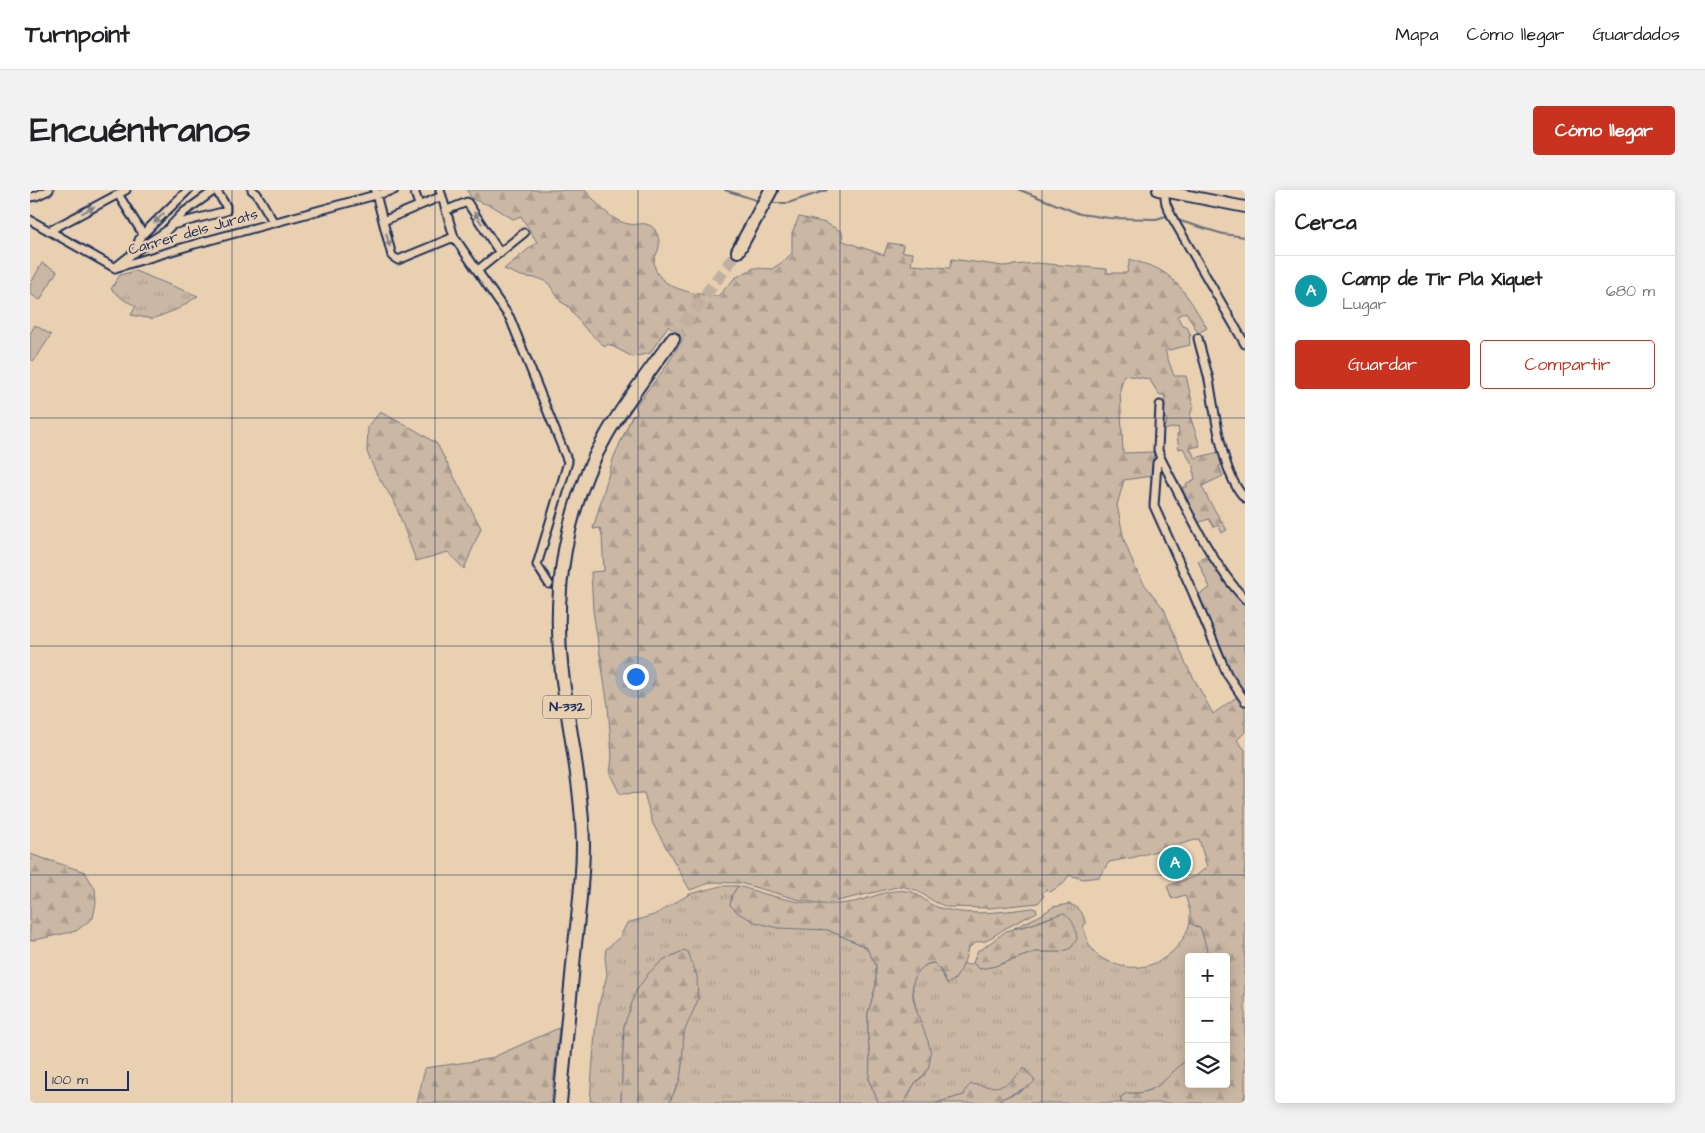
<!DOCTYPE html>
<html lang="es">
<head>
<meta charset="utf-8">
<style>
  :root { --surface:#fff; --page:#f2f2f2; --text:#202124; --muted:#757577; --line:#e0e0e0; --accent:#c8321e }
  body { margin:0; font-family:"Architects Daughter",sans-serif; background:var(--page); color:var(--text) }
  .controls { position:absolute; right:15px; bottom:15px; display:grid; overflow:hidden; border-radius:5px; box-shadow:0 2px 12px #0003 }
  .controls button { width:45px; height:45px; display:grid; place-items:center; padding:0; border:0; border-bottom:1px solid var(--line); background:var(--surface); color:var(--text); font:25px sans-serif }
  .scale { position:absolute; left:15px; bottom:12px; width:84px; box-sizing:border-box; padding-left:5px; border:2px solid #1b2f5e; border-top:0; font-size:14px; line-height:18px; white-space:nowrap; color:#1b2f5e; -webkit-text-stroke:4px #e8d0b0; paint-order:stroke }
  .you { position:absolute; left:605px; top:486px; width:18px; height:18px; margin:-12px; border:4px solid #fff; border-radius:50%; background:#1a73e8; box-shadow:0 0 0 8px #1a73e833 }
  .badge { display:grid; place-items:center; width:32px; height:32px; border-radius:50%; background:var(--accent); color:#fff; font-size:16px; font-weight:700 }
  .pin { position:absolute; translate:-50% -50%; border:2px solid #fff; box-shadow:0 1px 5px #0006 }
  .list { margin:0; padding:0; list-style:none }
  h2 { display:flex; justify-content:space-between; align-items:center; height:65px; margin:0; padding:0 20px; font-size:21px }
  h2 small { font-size:16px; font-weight:400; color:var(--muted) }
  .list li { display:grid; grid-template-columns:32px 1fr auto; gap:15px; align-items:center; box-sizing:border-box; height:70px; padding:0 20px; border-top:1px solid var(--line) }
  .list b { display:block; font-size:19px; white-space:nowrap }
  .list p { margin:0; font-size:16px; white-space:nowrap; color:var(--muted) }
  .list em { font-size:16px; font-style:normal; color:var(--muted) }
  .actions { display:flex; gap:10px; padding:15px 20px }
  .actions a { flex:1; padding:11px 0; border:1px solid var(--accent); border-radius:5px; text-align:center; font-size:18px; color:var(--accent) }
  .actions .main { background:var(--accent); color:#fff }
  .icon { flex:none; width:28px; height:28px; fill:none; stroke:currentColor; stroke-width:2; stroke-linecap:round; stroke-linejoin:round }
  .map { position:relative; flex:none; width:1215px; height:913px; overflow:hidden; border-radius:5px }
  header { display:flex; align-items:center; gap:30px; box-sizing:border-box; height:70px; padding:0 25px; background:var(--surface); border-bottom:1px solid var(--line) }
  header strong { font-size:24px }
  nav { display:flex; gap:28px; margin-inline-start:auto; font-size:18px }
  .intro { display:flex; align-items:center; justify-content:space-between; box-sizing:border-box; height:120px; padding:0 30px }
  h1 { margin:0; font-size:35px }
  .button { padding:12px 22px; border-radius:5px; background:var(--accent); color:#fff; font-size:18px; font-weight:700 }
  main { display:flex; gap:30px; padding:0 30px }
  aside { flex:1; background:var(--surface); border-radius:5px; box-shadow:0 2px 12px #0003 }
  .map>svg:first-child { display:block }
</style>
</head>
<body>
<header>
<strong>Turnpoint</strong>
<nav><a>Mapa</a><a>Cómo llegar</a><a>Guardados</a></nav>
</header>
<div class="intro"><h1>Encuéntranos</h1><a class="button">Cómo llegar</a></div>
<main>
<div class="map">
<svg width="1215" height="913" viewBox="0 0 1215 913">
  <defs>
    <pattern id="grass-tufts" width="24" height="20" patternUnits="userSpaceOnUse" patternTransform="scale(1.25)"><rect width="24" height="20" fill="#cab8a4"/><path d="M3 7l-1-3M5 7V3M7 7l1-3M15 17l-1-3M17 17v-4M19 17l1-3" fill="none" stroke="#ad9e90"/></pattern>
    <pattern id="forest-firs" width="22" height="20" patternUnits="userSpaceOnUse" patternTransform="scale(1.25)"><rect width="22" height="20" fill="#cab8a4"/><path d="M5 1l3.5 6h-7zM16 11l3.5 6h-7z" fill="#ad9e90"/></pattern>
  </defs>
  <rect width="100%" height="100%" fill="#e8d0b0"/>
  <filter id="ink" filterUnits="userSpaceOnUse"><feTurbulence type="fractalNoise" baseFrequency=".02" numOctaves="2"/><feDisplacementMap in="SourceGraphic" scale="10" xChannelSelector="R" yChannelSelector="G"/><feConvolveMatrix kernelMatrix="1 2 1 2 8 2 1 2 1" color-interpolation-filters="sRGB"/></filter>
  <g filter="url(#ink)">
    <path fill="url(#grass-tufts)" stroke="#727481" d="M105,81L168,106L148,119L122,129L101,125L106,116L94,110L81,99L90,85Z
      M691,696H708L702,705L798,740L836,757L846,775V795L838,823V846L840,868L839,891L849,913H639L650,889L652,874L655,760L633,770L618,785L594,836L591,913L560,911L565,842L569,814L577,785L575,767L576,759L590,747L597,733L624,725L660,704Z
      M1039,714C1052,718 1052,723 1056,734L1053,736C1055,744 1057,753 1063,760C1068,768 1077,771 1085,774C1118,786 1150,765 1160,733L1171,739L1177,760L1176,767H1159V868C1136,885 1129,906 1097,903L1091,907V913H966V911L993,900L994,879L982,892L971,898L958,897L936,899L934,905L906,913H874L885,893L895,885C892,864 890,843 887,823C885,813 882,803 883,793C885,782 893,774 904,773L910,779L915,789L924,791L934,773L937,775L943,773L950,779L965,776L1005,762H1031L1023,726L1000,735L984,738L1011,725L1023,717Z"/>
    <path fill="url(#forest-firs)" stroke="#727481" d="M437,0H555C567,13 580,31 599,34C607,36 613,31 621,36C627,40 630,50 629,57C629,62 624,66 624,71C624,99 667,105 688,106L705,88L724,78L742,79L754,71L762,63V43L769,27L796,33L812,42L813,51L854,65L858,53L873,55L872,62L883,63L881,75L920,78L922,69L973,76L1006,73L1077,79V83H1097L1100,69C1110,73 1121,75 1130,80C1151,92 1165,118 1177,138L1168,143L1156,122L1147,126L1153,136L1157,137L1161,146H1159L1160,155L1135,161L1144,186H1156L1163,216L1160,226L1170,256L1160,258L1165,268L1189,262L1193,274L1189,276L1193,286L1172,296L1179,311L1197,340L1192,343L1188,335L1184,337L1179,329L1167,333L1152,297H1157L1156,294L1165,289L1163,280L1165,279L1153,258L1149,259L1147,244L1149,243L1148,237L1132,240L1133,235H1136L1137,229L1134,228L1135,206L1129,204L1119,189L1094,185L1090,200L1093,263L1124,262L1121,286L1094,290L1087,315L1094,350L1105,378L1115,395L1134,419L1155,472L1183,524L1208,506L1215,515V542L1207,550L1215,560V913H1091V907L1097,903C1129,906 1136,885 1159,868V894H1196V767H1176L1177,760L1171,739L1160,733V721L1155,705L1142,709L1137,696L1166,686L1177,677L1169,649L1105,667L1079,672L1069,687L1053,689L1039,685L1033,694L1020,702L1017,699L1012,703L1014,706L1008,713L960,718L917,717L905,712L886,700L871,696L803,712L790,713L770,710L710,693L683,692L660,700L623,634L614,603L590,604L580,584L582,567L578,516L563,420L561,382L574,381L572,346L570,338L563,339L583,269L602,226L607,224L606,215L635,178L653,149L638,136L620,163L603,167L578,154L575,157L554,137L538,116L531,112L519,94L511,89L491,86L474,79L507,52L491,26L483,29L464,17L442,9Z
      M350,222L387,241L407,254L451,338L434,379L418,362L386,371L365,313L346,283L337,262L338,237Z
      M1179,365L1206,404L1215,415V502L1200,481L1168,405L1180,398L1168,371Z
      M0,664L55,682L65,699L66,713L63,728L46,741L0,751Z
      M708,696C745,707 779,718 817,713C837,711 857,698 877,701C889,702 896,714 907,717C938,727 970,722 1002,718L1006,719L1007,722L974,739L956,751L947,752L938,758C935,771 930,789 917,794L910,779L904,773C898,773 895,775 891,779C869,798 896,838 900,859C901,863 900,871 899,875C897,884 891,886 885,893C881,899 878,907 874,913H849L839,891L840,868L838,846V823L846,795V775L836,757L798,740L747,738L725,732L708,723L700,715L702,705Z
      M1033,723C1043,729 1046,737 1047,749L1041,758L1031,762H1005L965,776L950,779L943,773L948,760L952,759L976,741L1000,735Z
      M655,760L658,762L667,786L668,810L654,842L652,874L650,889L639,913H591L594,836L606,801L618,784L633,770Z
      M529,838L521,913H387L395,878L459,869Z
      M994,878L1005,891L1001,895L967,911L966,913H906L934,905L936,899L941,894C970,898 973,901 994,878Z"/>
    <path fill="#cab8a4" stroke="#727481" d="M12,73L27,81L10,110L0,104V95Z
      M5,135L21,145L4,171L0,169V144Z"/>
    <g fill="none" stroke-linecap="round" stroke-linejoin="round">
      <path stroke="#6b6f7e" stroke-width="2" d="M695,0L729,11
        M990,0L1050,24L1079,28L1126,29L1136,26L1140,28
        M739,13H758L797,0
        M1147,30L1193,44L1215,47"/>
      <path stroke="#bfb0a0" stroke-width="12" stroke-dasharray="12 6" stroke-linecap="butt" d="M643,149L708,61"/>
      <defs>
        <path id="street" d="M222,0L227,4L244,33
          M345,0L362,66L368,70L424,47
          M384,0L389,15
          M410,0L424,47L480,128L538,272L507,375L519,394
          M1134,1L1136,14L1143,29L1215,154
          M88,4L113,44
          M0,7L6,6L19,0
          M417,20L437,12L470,63
          M0,30L85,78
          M353,31L412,6
          M142,35L196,21V16L186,0
          M19,41L96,0
          M106,60L109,50L113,44L158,0
          M87,76L107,60L136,41L154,22L185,0
          M85,78L165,54L364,0
          M448,80L494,43
          M1168,148C1171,162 1176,176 1179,190C1185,222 1192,286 1215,308
          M1130,215L1128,260L1131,269
          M1215,409C1181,374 1154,313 1131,269L1127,273L1124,316L1163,403L1197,484L1215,511"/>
        <path id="secondary" d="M1128,0L1215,17"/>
        <path id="highway" d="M708,61L741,0
          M530,913C535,860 540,807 545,754C549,721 553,687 553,654C552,596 539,540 532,483C522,402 535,316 577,244C596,211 620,180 643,149"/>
      </defs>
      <use href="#street" stroke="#1b2f5e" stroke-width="11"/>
      <use href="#secondary" stroke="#1b2f5e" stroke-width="14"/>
      <use href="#highway" stroke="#1b2f5e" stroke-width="16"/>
      <use href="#street" stroke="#e8d0b0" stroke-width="7"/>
      <use href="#secondary" stroke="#e8d0b0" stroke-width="10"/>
      <use href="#highway" stroke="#e8d0b0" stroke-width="12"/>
    </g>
    <defs><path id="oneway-solid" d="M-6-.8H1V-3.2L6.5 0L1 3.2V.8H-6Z" transform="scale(1.25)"/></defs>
    <g fill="#828087">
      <use href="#oneway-solid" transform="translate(58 20) rotate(-28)"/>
      <use href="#oneway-solid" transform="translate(129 28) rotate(136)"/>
      <use href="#oneway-solid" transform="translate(448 28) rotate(-124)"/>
      <use href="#oneway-solid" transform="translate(358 50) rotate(75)"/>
    </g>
  </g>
  <path fill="none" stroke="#1b2f5e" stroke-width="1" stroke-opacity="0.55" d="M202,0V913M405,0V913M608,0V913M810,0V913M1012,0V913M0,228H1215M0,456H1215M0,685H1215"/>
  <g text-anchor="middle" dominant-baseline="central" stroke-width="4.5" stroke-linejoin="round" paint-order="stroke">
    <rect fill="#e8d0b0" stroke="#585f77" stroke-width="1" x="513" y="505.5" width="48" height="23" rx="4"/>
    <g font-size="14" font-weight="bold" fill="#1b2f5e">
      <text x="537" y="517">N-332</text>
    </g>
    <g font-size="15" fill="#1b2f5e" stroke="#e8d0b0">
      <text transform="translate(163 42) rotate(-16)">Carrer dels Jurats</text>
    </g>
  </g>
</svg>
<div class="controls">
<button>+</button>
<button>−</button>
<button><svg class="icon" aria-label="layers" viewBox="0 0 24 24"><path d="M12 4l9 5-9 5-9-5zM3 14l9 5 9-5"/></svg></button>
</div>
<div class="scale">100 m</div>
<div class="you"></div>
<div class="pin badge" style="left:1145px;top:673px;background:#0f9aa8">A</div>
</div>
<aside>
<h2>Cerca<small></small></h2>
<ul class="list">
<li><span class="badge" style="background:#0f9aa8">A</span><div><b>Camp de Tir Pla Xiquet</b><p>Lugar</p></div><em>680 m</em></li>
</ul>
<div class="actions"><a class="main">Guardar</a><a>Compartir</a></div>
</aside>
</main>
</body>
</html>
